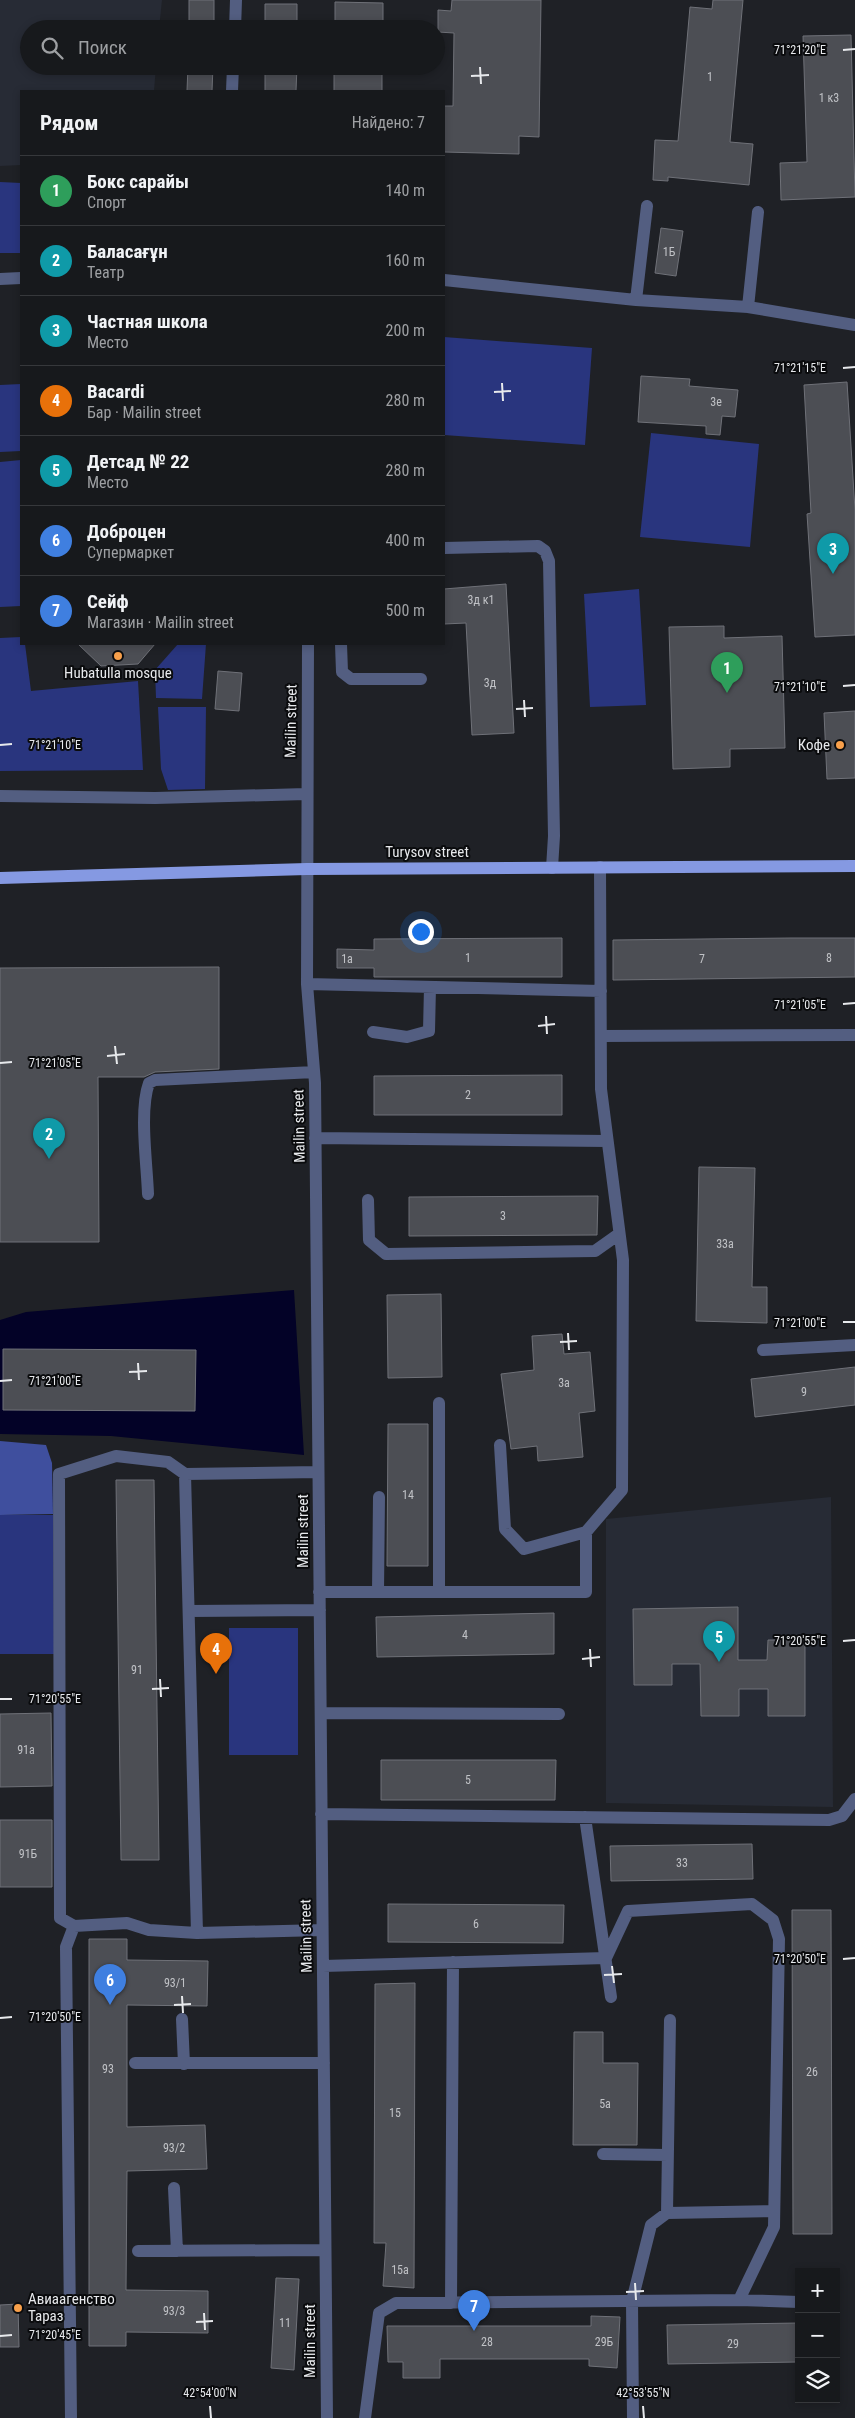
<!DOCTYPE html>
<html lang="ru">
<head>
<meta charset="utf-8">
<style>
  :root { --surface:#17191c; --page:#202225; --text:#f1f3f6; --muted:#9ea0a3; --line:#36383b; --accent:#f8a04b }
  body { margin:0; font-family:"Roboto Condensed",sans-serif; background:var(--page); color:var(--text) }
  .controls { position:absolute; right:15px; bottom:15px; display:grid; overflow:hidden; border-radius:0px; box-shadow:0 2px 8px #0003 }
  .controls button { width:45px; height:45px; display:grid; place-items:center; padding:0; border:0; border-bottom:1px solid var(--line); background:var(--surface); color:var(--text); font:25px sans-serif }
  .you { position:absolute; left:420px; top:931px; width:18px; height:18px; margin:-12px; border:4px solid #fff; border-radius:50%; background:#1a73e8; box-shadow:0 0 0 8px #1a73e833 }
  .badge { display:grid; place-items:center; width:32px; height:32px; border-radius:50%; background:var(--accent); color:#fff; font-size:16px; font-weight:700 }
  .pin { position:absolute; translate:-50% -41px; filter:drop-shadow(0 1px 2px #0008) }
  .pin::after { content:''; position:absolute; top:26px; width:18px; height:15px; background:inherit; clip-path:polygon(0 0,100% 0,50% 100%) }
  .list { margin:0; padding:0; list-style:none }
  h2 { display:flex; justify-content:space-between; align-items:center; height:65px; margin:0; padding:0 20px; font-size:21px }
  h2 small { font-size:16px; font-weight:400; color:var(--muted) }
  .list li { display:grid; grid-template-columns:32px 1fr auto; gap:15px; align-items:center; box-sizing:border-box; height:70px; padding:0 20px; border-top:1px solid var(--line) }
  .list b { display:block; font-size:19px; white-space:nowrap }
  .list p { margin:0; font-size:16px; white-space:nowrap; color:var(--muted) }
  .list em { font-size:16px; font-style:normal; color:var(--muted) }
  .icon { flex:none; width:28px; height:28px; fill:none; stroke:currentColor; stroke-width:2; stroke-linecap:round; stroke-linejoin:round }
  .map { position:relative; flex:none; width:855px; height:2418px; overflow:hidden }
  .search { position:absolute; background:var(--surface); box-shadow:0 2px 8px #0003; left:20px; top:20px; width:425px; height:55px; display:flex; align-items:center; gap:12px; box-sizing:border-box; padding:0 18px; border-radius:28px; color:var(--muted); font-size:19px }
  .panel { position:absolute; background:var(--surface); box-shadow:0 2px 8px #0003; left:20px; top:90px; width:425px; height:555px; border-radius:0px }
  .map>svg:first-child { display:block }
</style>
</head>
<body>
<div class="map">
<svg width="855" height="2418" viewBox="0 0 855 2418">
  <rect width="100%" height="100%" fill="#1f2126"/>
  <path fill="#272b35" d="M0,0H162L159,29H29V66H156L154,91H21V165L0,166Z
    M831,1497L833,1807L606,1803V1519Z"/>
  <path fill="#29357e" d="M0,182L21,183V253H0Z
    M444,337L592,348L585,445L444,435Z
    M21,384V451L0,452V385Z
    M651,433L759,444L750,547L640,537Z
    M21,460V606L0,607V462Z
    M639,589L646,705L590,707L584,594Z
    M21,637V644H25L31,691L138,681L143,770L0,771V638Z
    M178,644H206L202,699L156,698L155,670Z
    M158,707H206L205,789L168,790L161,769Z
    M0,1515H53L54,1654H0Z
    M229,1628H298V1755H229Z"/>
  <path fill="#3f4f9e" d="M0,1441L46,1445L52,1463L53,1514L0,1515Z"/>
  <path fill="#030227" d="M294,1290L304,1455L111,1436L0,1434V1320L26,1312Z"/>
  <path fill="#4c4e54" stroke="#6f7178" d="M189,0H214V29H189Z
    M452,0H541L539,137L519,136V154L444,152V106H453L454,33L438,32V10L451,11Z
    M713,0H743L730,142L753,144L749,185L668,177V181L653,180L655,140L678,141L690,7L712,9Z
    M335,2L383,3V29H335Z
    M265,4H297V29H265Z
    M851,35L855,197L781,200L780,163L807,162L803,36Z
    M188,66H213L212,91H187Z
    M265,66H297L296,91H265Z
    M334,66H382V91H334Z
    M661,228L683,231L676,276L655,273Z
    M641,376L690,379L689,386L738,390L735,417L722,416L720,435L706,434V426L638,422Z
    M847,382L855,510V635L815,637L807,514L811,513L804,385Z
    M506,584L514,733L472,735L466,623L444,624V589Z
    M724,626V638L782,636L785,748L730,749V767L673,769L669,627Z
    M78,644H155L138,664L101,666Z
    M218,671L242,673L239,711L215,709Z
    M855,711V778L827,779L824,713Z
    M562,938V977H374V968H337V949L374,950V939Z
    M791,938H855V977L613,980V940Z
    M219,967V1069L155,1072L144,1077H98L99,1242H0V968Z
    M562,1075V1115H374V1076Z
    M699,1167L755,1168L752,1287H767V1323L696,1321Z
    M598,1196L597,1235L409,1236V1197Z
    M441,1294L442,1377L388,1378L387,1295Z
    M562,1334L564,1354L590,1352L595,1411L579,1413L583,1457L538,1461L537,1446L511,1449L501,1374L534,1370L532,1336Z
    M3,1349L196,1350L195,1411L3,1410Z
    M855,1367V1405L755,1417L751,1379Z
    M388,1424H428V1566H387Z
    M116,1480H154L159,1860H121Z
    M738,1607V1660H767L768,1640H805V1716H768V1689H739V1716H701L700,1664H672V1685H634L633,1609Z
    M554,1613V1654L377,1657L376,1617Z
    M51,1713L52,1786L0,1787V1714Z
    M381,1760H556L555,1800H381Z
    M0,1820H52V1887H0Z
    M752,1844L753,1879L611,1881L610,1846Z
    M388,1904L564,1905L563,1943L388,1942Z
    M792,1910H831L832,2234H793Z
    M89,1939H127V1960L208,1961L207,2006L127,2005V2127L205,2125L207,2169L127,2171L126,2290L208,2291V2333L126,2332V2346H89Z
    M415,1983L414,2288L383,2286L386,2243H374L375,1984Z
    M574,2032H603V2063H638L637,2145H573Z
    M276,2278L299,2279L294,2370L271,2368Z
    M18,2304L19,2347H0V2305Z
    M591,2316L620,2317L617,2368L589,2366V2359H440V2378H403V2362H388L387,2326H591Z
    M799,2323V2362L668,2364L667,2325Z"/>
  <g fill="none" stroke-linecap="round" stroke-linejoin="round">
    <path stroke="#535e81" stroke-width="12" d="M235,29L236,0
      M232,91L233,66
      M0,279L21,278
      M444,280L636,300L748,307L855,325
      M636,300L647,206
      M748,307L758,212
      M444,548L538,546L545,551L549,561L554,836L552,868
      M308,644L307,984L315,1083L327,2418
      M341,644L342,672L351,679H421
      M0,796L155,798L306,794
      M307,984L601,991
      M373,1032L407,1037L429,1031L430,987
      M601,1036L855,1035
      M315,1138L607,1141
      M148,1194C147,1164 139,1110 149,1083L155,1080L314,1072
      M368,1200L369,1240L386,1254L595,1251L619,1234
      M763,1350L855,1345
      M500,1445L505,1529L524,1549L586,1532L622,1490L623,1260L601,1089L600,867
      M185,1474L197,1933
      M319,1592H586V1532
      M378,1592L379,1497
      M439,1592V1403
      M189,1611L320,1610
      M321,1713L559,1714
      M321,1814L829,1820L842,1816L855,1799
      M585,1817L611,1997
      M74,1926L60,1918L59,1474L116,1456L168,1462L185,1474L318,1472
      M323,1966L606,1958L628,1911L752,1904L773,1920L779,1939L774,2227L739,2300
      M182,2019L184,2064
      M135,2063H324
      M603,2154L668,2155
      M174,2188L177,2251
      M667,2213L670,2020
      M138,2251L325,2250
      M451,2303L453,1962
      M71,2418L66,1947L74,1926L127,1923L149,1930L197,1933L322,1930
      M365,2418L379,2313L396,2303L739,2300L799,2302
      M633,2418L632,2301L651,2225L667,2213L774,2211"/>
    <path stroke="#8599e2" stroke-width="12" d="M0,878L307,869L855,866"/>
  </g>
  <path fill="none" stroke="#e7e9ec" stroke-width="2" d="M843,50L855,49M480,67L481,84M471,76L489,75M843,368L855,367M502,383L503,401M494,392L511,391M843,686L855,685M524,700L525,717M516,709L533,708M0,745L12,744M843,1004L855,1003M546,1016L547,1034M538,1026L555,1024M115,1046L117,1064M107,1056L125,1054M0,1063L12,1062M843,1322H855M568,1333L569,1350M560,1342L577,1341M138,1363L139,1380M129,1372L147,1371M0,1381L12,1380M843,1641L855,1640M590,1649L591,1667M582,1659L600,1657M160,1679L161,1697M152,1689L169,1688M0,1699H12M843,1959L855,1958M612,1966L614,1983M604,1975L622,1974M182,1996L183,2013M174,2005L191,2004M0,2018L12,2017M635,2283L636,2300M626,2292L644,2291M204,2313L205,2330M196,2322L213,2321M0,2336L12,2335M210,2406L211,2418M643,2406L644,2418"/>
  <g fill="#f8a04b" stroke="#0a0b0d" stroke-width="2">
    <circle cx="118" cy="656" r="5"/>
    <circle cx="840" cy="745" r="5"/>
    <circle cx="18" cy="2308" r="5"/>
  </g>
  <g text-anchor="middle" dominant-baseline="central" stroke-width="4" stroke-linejoin="round" paint-order="stroke">
    <g font-size="12" fill="#c0c2c6">
      <text x="710" y="77">1</text>
      <text x="829" y="98">1 к3</text>
      <text x="669" y="252">1Б</text>
      <text x="716" y="402">3е</text>
      <text x="481" y="600">3д к1</text>
      <text x="490" y="683">3д</text>
      <text x="468" y="958">1</text>
      <text x="829" y="958">8</text>
      <text x="347" y="959">1а</text>
      <text x="702" y="959">7</text>
      <text x="468" y="1095">2</text>
      <text x="503" y="1216">3</text>
      <text x="725" y="1244">33а</text>
      <text x="564" y="1383">3а</text>
      <text x="804" y="1392">9</text>
      <text x="408" y="1495">14</text>
      <text x="465" y="1635">4</text>
      <text x="137" y="1670">91</text>
      <text x="26" y="1750">91а</text>
      <text x="468" y="1780">5</text>
      <text x="28" y="1854">91Б</text>
      <text x="682" y="1863">33</text>
      <text x="476" y="1924">6</text>
      <text x="175" y="1983">93/1</text>
      <text x="108" y="2069">93</text>
      <text x="812" y="2072">26</text>
      <text x="605" y="2104">5а</text>
      <text x="395" y="2113">15</text>
      <text x="174" y="2148">93/2</text>
      <text x="400" y="2270">15а</text>
      <text x="174" y="2311">93/3</text>
      <text x="285" y="2323">11</text>
      <text x="487" y="2342">28</text>
      <text x="604" y="2342">29Б</text>
      <text x="733" y="2344">29</text>
    </g>
    <g font-size="15" fill="#e7e9ec" stroke="#0a0b0d">
      <text x="118" y="673">Hubatulla mosque</text>
      <text x="830" y="745" text-anchor="end">Кофе</text>
      <text x="28" y="2299" text-anchor="start">Авиаагенство<tspan x="28" dy="17">Тараз</tspan></text>
    </g>
    <g font-size="15" fill="#e7e9ec" stroke="#0a0b0d">
      <text transform="translate(291 721) rotate(-89)">Mailin street</text>
      <text x="427" y="852">Turysov street</text>
      <text transform="translate(299 1126) rotate(-91)">Mailin street</text>
      <text transform="translate(303 1531) rotate(-90)">Mailin street</text>
      <text transform="translate(306 1936) rotate(-91)">Mailin street</text>
      <text transform="translate(310 2341) rotate(-90)">Mailin street</text>
    </g>
  </g>
  <g font-size="12" text-anchor="middle" fill="#e7e9ec" stroke="#0a0b0d" stroke-width="4" stroke-linejoin="round" paint-order="stroke">
    <text x="800" y="54">71°21'20"E</text>
    <text x="800" y="372">71°21'15"E</text>
    <text x="800" y="691">71°21'10"E</text>
    <text x="55" y="749">71°21'10"E</text>
    <text x="800" y="1009">71°21'05"E</text>
    <text x="55" y="1067">71°21'05"E</text>
    <text x="800" y="1327">71°21'00"E</text>
    <text x="55" y="1385">71°21'00"E</text>
    <text x="800" y="1645">71°20'55"E</text>
    <text x="55" y="1703">71°20'55"E</text>
    <text x="800" y="1963">71°20'50"E</text>
    <text x="55" y="2021">71°20'50"E</text>
    <text x="55" y="2339">71°20'45"E</text>
    <text x="210" y="2397">42°54'00"N</text>
    <text x="643" y="2397">42°53'55"N</text>
  </g>
</svg>
<div class="controls">
<button>+</button>
<button>−</button>
<button><svg class="icon" aria-label="layers" viewBox="0 0 24 24"><path d="M12 4l9 5-9 5-9-5zM3 14l9 5 9-5"/></svg></button>
</div>
<div class="you"></div>
<div class="pin badge" style="left:727px;top:693px;background:#2e9e5b">1</div>
<div class="pin badge" style="left:49px;top:1159px;background:#0f9aa8">2</div>
<div class="pin badge" style="left:833px;top:574px;background:#0f9aa8">3</div>
<div class="pin badge" style="left:216px;top:1674px;background:#e8710a">4</div>
<div class="pin badge" style="left:719px;top:1662px;background:#0f9aa8">5</div>
<div class="pin badge" style="left:110px;top:2005px;background:#3f7fe0">6</div>
<div class="pin badge" style="left:474px;top:2331px;background:#3f7fe0">7</div>
<div class="search"><svg class="icon" aria-label="search" viewBox="0 0 24 24"><circle cx="10" cy="10" r="6"/><path d="M15 15l6 6"/></svg>Поиск</div>
<section class="panel">
<h2>Рядом<small>Найдено: 7</small></h2>
<ul class="list">
<li><span class="badge" style="background:#2e9e5b">1</span><div><b>Бокс сарайы</b><p>Спорт</p></div><em>140 m</em></li>
<li><span class="badge" style="background:#0f9aa8">2</span><div><b>Баласағұн</b><p>Театр</p></div><em>160 m</em></li>
<li><span class="badge" style="background:#0f9aa8">3</span><div><b>Частная школа</b><p>Место</p></div><em>200 m</em></li>
<li><span class="badge" style="background:#e8710a">4</span><div><b>Bacardi</b><p>Бар · Mailin street</p></div><em>280 m</em></li>
<li><span class="badge" style="background:#0f9aa8">5</span><div><b>Детсад № 22</b><p>Место</p></div><em>280 m</em></li>
<li><span class="badge" style="background:#3f7fe0">6</span><div><b>Доброцен</b><p>Супермаркет</p></div><em>400 m</em></li>
<li><span class="badge" style="background:#3f7fe0">7</span><div><b>Сейф</b><p>Магазин · Mailin street</p></div><em>500 m</em></li>
</ul>
</section>
</div>
</body>
</html>
